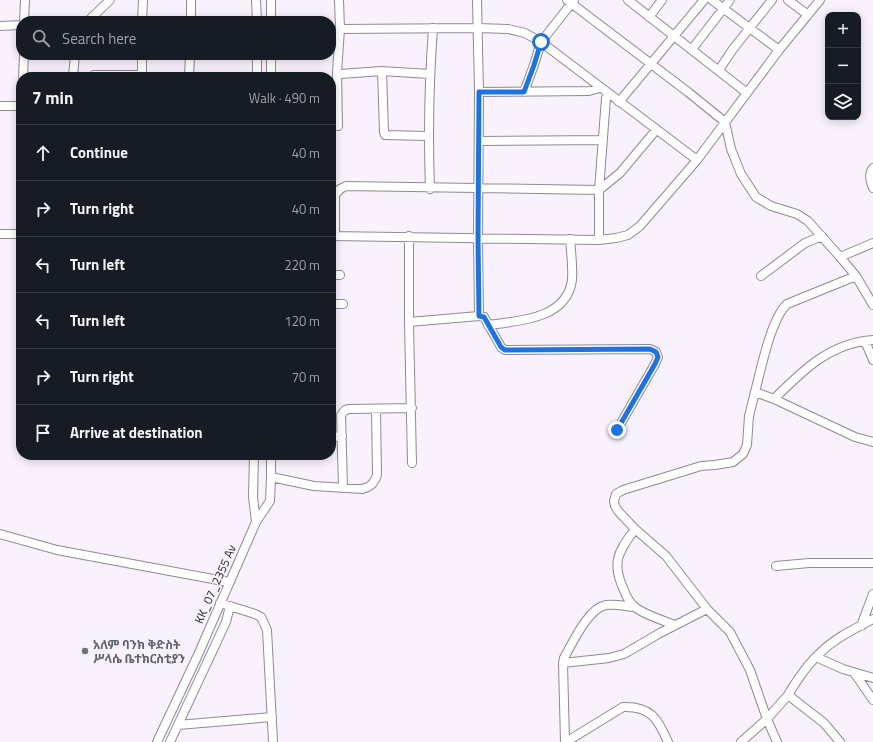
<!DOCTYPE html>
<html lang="en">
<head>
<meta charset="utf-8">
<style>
  :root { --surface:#171b24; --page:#20242c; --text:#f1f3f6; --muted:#9ea1a6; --line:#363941 }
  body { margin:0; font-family:"Titillium Web","Noto Sans Ethiopic",sans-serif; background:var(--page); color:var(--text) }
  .controls { position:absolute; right:12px; top:12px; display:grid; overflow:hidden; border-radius:8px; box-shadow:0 2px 10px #0003 }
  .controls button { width:36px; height:36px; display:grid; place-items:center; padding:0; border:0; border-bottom:1px solid var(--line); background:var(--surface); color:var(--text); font:20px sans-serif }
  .stop { position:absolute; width:12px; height:12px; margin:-9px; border:3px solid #1a73e8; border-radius:50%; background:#fff }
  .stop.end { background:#1a73e8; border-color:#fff; box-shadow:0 1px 4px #0008 }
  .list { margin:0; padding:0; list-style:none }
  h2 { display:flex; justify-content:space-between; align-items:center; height:52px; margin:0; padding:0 16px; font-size:17px }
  h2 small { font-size:13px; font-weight:400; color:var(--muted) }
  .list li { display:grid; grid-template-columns:26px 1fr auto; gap:12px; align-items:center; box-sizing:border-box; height:56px; padding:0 16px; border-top:1px solid var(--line) }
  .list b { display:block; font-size:15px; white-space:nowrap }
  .list em { font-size:13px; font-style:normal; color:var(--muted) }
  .icon { flex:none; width:22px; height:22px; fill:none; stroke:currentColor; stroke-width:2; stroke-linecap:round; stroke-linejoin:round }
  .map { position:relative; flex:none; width:873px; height:742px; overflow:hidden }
  .search { position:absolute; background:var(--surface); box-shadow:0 2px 10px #0003; left:16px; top:16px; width:320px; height:44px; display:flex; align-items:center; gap:10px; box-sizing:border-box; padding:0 14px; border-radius:16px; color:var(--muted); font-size:15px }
  .panel { position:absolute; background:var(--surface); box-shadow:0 2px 10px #0003; left:16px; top:72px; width:320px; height:388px; border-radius:16px }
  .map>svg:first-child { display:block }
</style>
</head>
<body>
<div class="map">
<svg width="873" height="742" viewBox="0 0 873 742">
  <rect width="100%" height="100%" fill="#f9f2fd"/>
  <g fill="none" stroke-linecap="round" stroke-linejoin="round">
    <defs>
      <path id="minor" d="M256,0L257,21
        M339,0L340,29L337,72L340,74L382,71L429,74
        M477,0L479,92L478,238L479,316
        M567,0L688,92L725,122L731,149L741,174L756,197L771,206L797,214L808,221L840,257L873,243
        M574,0L541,42L697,160
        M628,0L747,93
        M712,0L779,50
        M788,0L808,15
        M649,17L662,0
        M24,21L25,0
        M88,21L110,0
        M142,21L143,0
        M191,21V0
        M271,21V0
        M0,26L21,25
        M340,29L477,28L508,29L525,33L541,42L534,65L524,92
        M692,49L730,0
        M719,70L733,49L772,0
        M382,71L384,132L385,135L428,136
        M337,72L338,126
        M94,75H142
        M23,77L24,55
        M73,77L75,55
        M142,77V55
        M189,77L190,55
        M257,77V55
        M271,77V55
        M479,92L589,91L600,88
        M619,102L704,0
        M0,106H21
        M479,141L603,140
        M873,168C868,174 870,181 873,188
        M430,189C428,135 429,82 433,28
        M0,234H21
        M331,236L599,240L616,238L628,235L640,226L697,160L779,50L820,0
        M335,236V195L340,189L346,186L599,190L620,173L656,130
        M409,236V322L412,463
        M599,240V190L606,98L608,94
        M840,257L856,276L787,304C771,319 761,369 755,392L774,399L855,437L873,442
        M331,275H340
        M761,276L805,243L822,236
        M856,276L873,305
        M331,304H343
        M409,322L479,316L484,317L501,347L505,350L650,349L656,352L658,357L655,364L617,430
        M488,325C519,321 567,319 572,280C573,267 571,252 570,239
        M865,341L873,360
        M755,392L749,416L747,445L743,454L733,462L715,465L701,466L623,490L616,494L614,501L615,506L618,511L635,529L666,556L707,609L730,632L750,670L767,719L777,742
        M774,399C803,370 830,343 873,340
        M331,437L342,436
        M254,455L253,497L256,522
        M271,477L314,486L362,489C371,487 374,483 377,475L376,409
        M343,488L341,415L345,410L350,409L412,408
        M635,529C618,552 611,563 624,590C626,596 631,604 636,608C648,616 662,620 675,625
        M0,534L57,550L229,582
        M776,566L809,563H873
        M220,603L255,614L261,617L267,630L273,742
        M861,626L873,594
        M816,657L843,669L873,678
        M563,663L609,658L624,654L660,633L707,609
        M855,674L873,700
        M788,695C797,680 806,666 818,655C833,639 854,629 873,619
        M178,725L272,717
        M157,742L197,657L256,522L270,501L271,477V455
        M170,742L226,622L230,606
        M565,742L563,663L564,658C572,644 588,608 606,605C614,604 625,606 634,607
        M566,742L623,707C651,706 658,719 668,742
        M741,742L767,719L788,695L824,723L840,742"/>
    </defs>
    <use href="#minor" stroke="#908895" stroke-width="10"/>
    <use href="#minor" stroke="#fff" stroke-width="8"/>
  </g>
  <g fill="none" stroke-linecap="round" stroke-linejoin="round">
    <path stroke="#1a73e8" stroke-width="5" d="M541,42L534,65L524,92H479L478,238L479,316L484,317L501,347L505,350L650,349L656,352L658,357L655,364L617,430"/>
  </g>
  <circle fill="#6b7280" stroke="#f9f2fd" stroke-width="1.5" cx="85" cy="651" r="4"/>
  <g text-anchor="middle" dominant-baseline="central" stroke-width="3" stroke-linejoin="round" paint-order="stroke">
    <g font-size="12" fill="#1e1b20" stroke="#f9f2fd">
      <text transform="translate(215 584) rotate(-66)">KK_07_2355 Av</text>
    </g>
    <g font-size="12" font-weight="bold" fill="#5b616d" stroke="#f9f2fd" text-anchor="start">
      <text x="93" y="644">አለም ባንክ ቅድስት<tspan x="93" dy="14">ሥላሴ ቤተክርስቲያን</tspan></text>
    </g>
  </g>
</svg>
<div class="controls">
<button>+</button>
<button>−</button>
<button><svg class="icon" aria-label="layers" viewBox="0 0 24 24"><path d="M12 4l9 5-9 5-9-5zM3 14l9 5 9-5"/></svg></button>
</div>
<div class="stop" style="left:541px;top:42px"></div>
<div class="stop end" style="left:617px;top:430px"></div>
<div class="search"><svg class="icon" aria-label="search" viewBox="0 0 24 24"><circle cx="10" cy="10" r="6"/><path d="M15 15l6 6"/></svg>Search here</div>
<section class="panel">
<h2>7 min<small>Walk · 490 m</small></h2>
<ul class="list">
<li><svg class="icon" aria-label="ahead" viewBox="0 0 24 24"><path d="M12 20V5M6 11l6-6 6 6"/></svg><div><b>Continue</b></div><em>40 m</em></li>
<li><svg class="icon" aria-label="right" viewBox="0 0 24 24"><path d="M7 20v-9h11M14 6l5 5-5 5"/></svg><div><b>Turn right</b></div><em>40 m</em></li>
<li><svg class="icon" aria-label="left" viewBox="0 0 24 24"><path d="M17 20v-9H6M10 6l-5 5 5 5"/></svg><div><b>Turn left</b></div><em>220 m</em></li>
<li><svg class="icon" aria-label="left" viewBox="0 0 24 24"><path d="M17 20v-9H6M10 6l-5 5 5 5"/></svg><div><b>Turn left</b></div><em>120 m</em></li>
<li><svg class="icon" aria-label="right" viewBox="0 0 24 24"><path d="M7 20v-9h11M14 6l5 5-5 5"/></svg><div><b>Turn right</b></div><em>70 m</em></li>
<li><svg class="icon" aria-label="arrive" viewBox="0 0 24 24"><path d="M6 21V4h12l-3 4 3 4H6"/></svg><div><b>Arrive at destination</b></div></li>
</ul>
</section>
</div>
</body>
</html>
